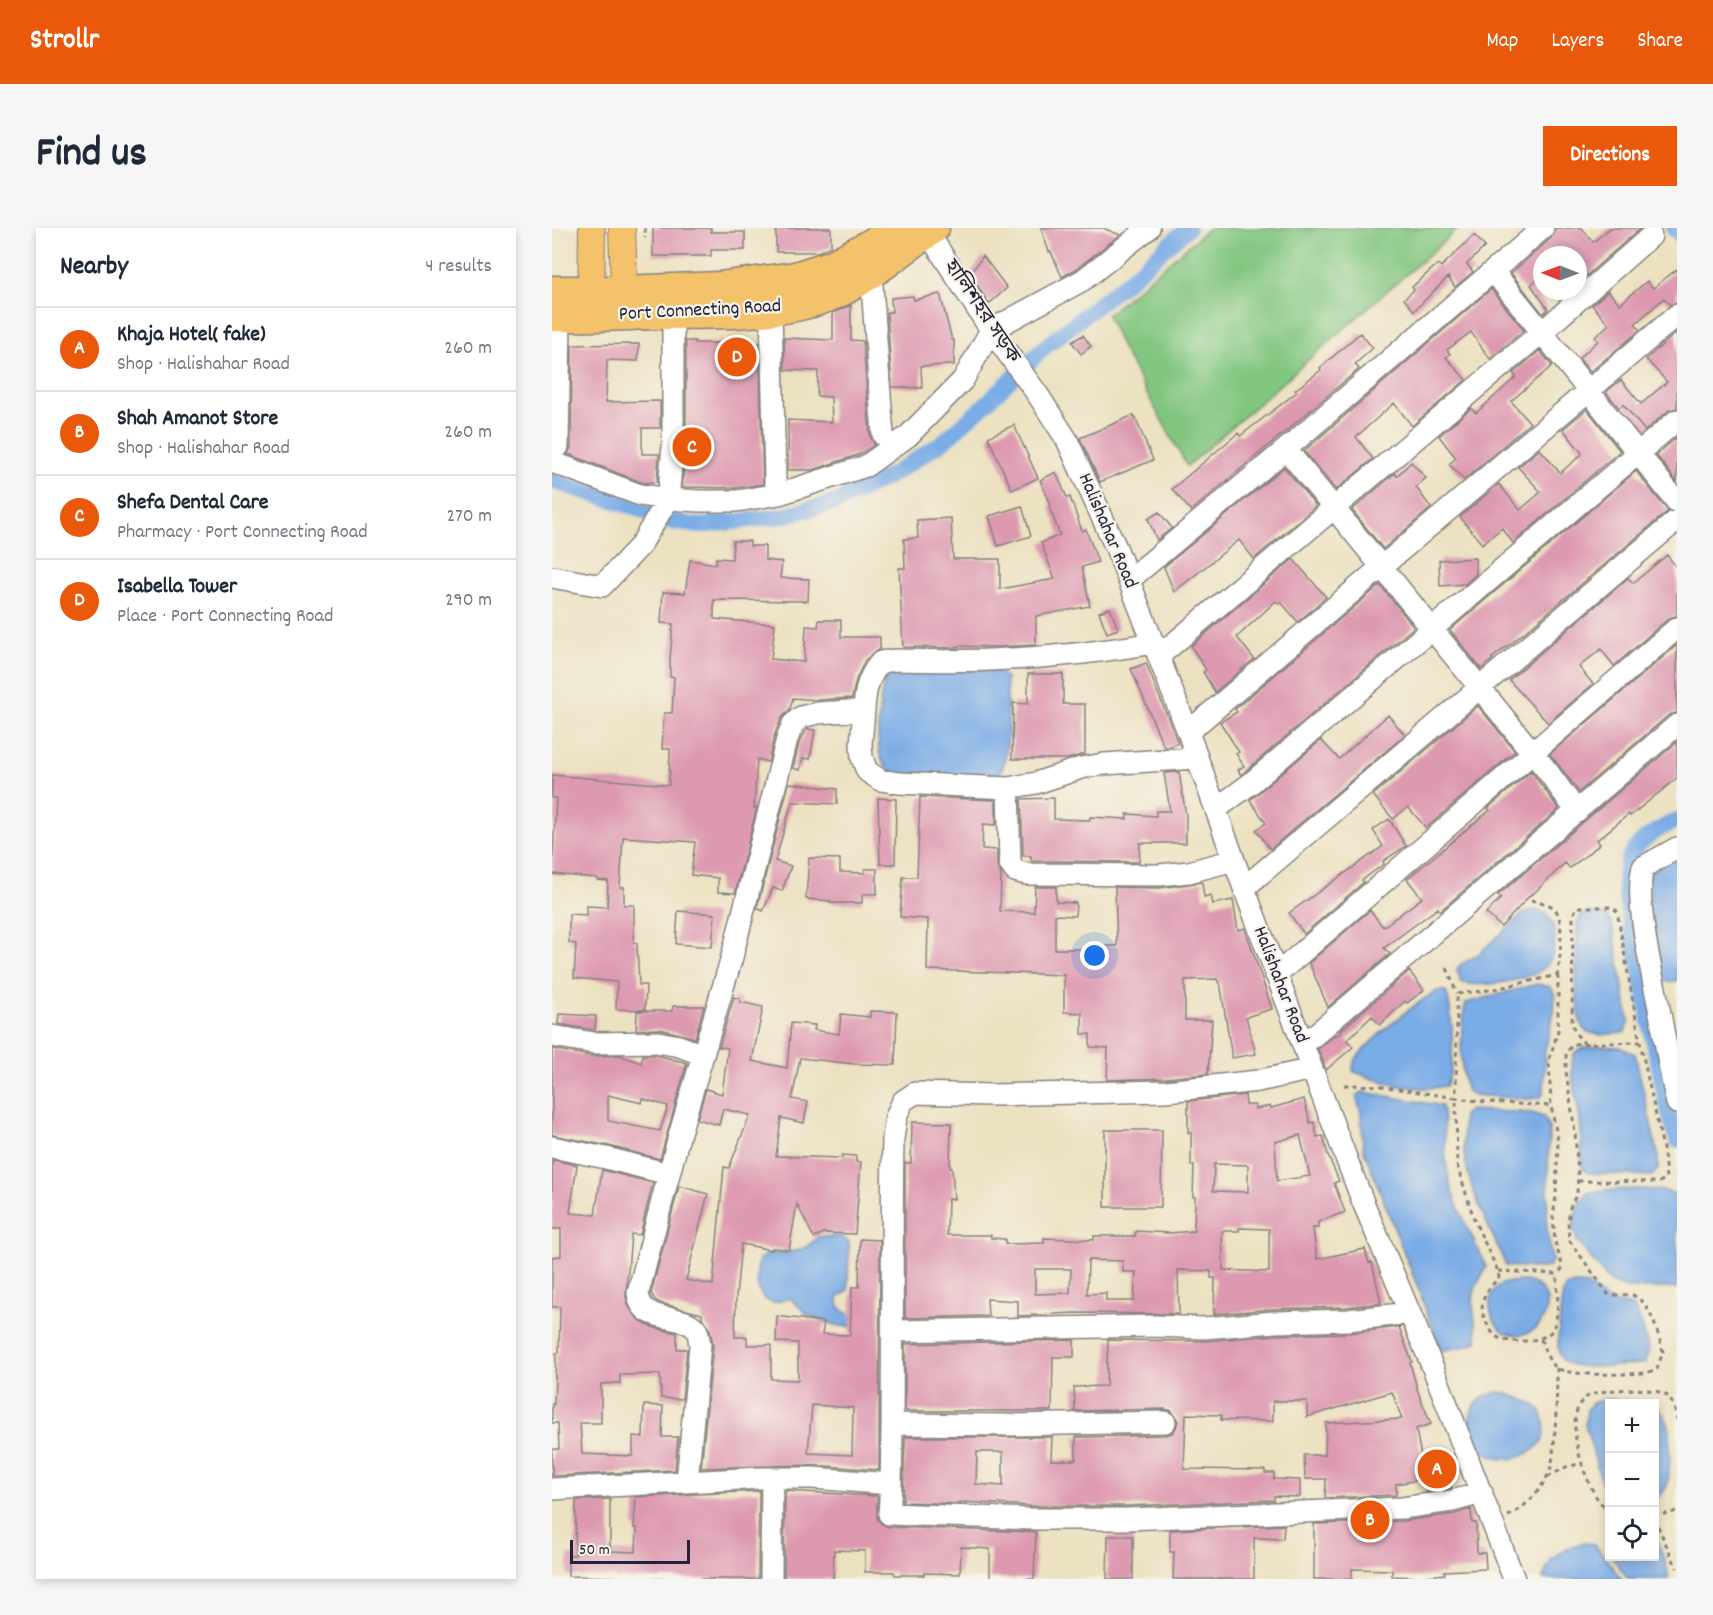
<!DOCTYPE html>
<html lang="en">
<head>
<meta charset="utf-8">
<style>
  :root { --surface:#fff; --page:#f6f6f7; --text:#1f2937; --muted:#747a83; --line:#e0e1e3; --accent:#ea580c }
  body { margin:0; font-family:Dekko,"Noto Sans Bengali",sans-serif; background:var(--page); color:var(--text) }
  .controls { position:absolute; right:18px; bottom:18px; display:grid; overflow:hidden; border-radius:0px; box-shadow:0 3px 9px #0003 }
  .controls button { width:54px; height:54px; display:grid; place-items:center; padding:0; border:0; border-bottom:2px solid var(--line); background:var(--surface); color:var(--text); font:30px sans-serif }
  .compass { position:absolute; left:981px; top:18px; width:54px; height:54px; border-radius:50%; background:var(--surface); box-shadow:0 3px 9px #0003; rotate:271deg }
  .scale { position:absolute; left:18px; bottom:15px; width:120px; box-sizing:border-box; padding-left:6px; border:3px solid #22223b; border-top:0; font-size:16px; line-height:21px; white-space:nowrap; color:#22223b; -webkit-text-stroke:4px #f7f3e8; paint-order:stroke }
  .you { position:absolute; left:543px; top:728px; width:21px; height:21px; margin:-15px; border:4px solid #fff; border-radius:50%; background:#1a73e8; box-shadow:0 0 0 9px #1a73e833 }
  .badge { display:grid; place-items:center; width:39px; height:39px; border-radius:50%; background:var(--accent); color:#fff; font-size:20px; font-weight:700 }
  .pin { position:absolute; translate:-50% -50%; border:3px solid #fff; box-shadow:0 2px 6px #0006 }
  .list { margin:0; padding:0; list-style:none }
  h2 { display:flex; justify-content:space-between; align-items:center; height:78px; margin:0; padding:0 24px; font-size:26px }
  h2 small { font-size:20px; font-weight:400; color:var(--muted) }
  .list li { display:grid; grid-template-columns:39px 1fr auto; gap:18px; align-items:center; box-sizing:border-box; height:84px; padding:0 24px; border-top:2px solid var(--line) }
  .list b { display:block; font-size:22px; white-space:nowrap }
  .list p { margin:0; font-size:20px; white-space:nowrap; color:var(--muted) }
  .list em { font-size:20px; font-style:normal; color:var(--muted) }
  .icon { flex:none; width:33px; height:33px; fill:none; stroke:currentColor; stroke-width:2; stroke-linecap:round; stroke-linejoin:round }
  .map { position:relative; flex:none; width:1125px; height:1351px; overflow:hidden; border-radius:0px }
  header { display:flex; align-items:center; gap:36px; box-sizing:border-box; height:84px; padding:0 30px; background:var(--accent); color:#fff }
  header strong { font-size:28px }
  nav { display:flex; gap:33px; margin-inline-start:auto; font-size:21px }
  .intro { display:flex; align-items:center; justify-content:space-between; box-sizing:border-box; height:144px; padding:0 36px }
  h1 { margin:0; font-size:42px }
  .button { padding:15px 27px; border-radius:0px; background:var(--accent); color:#fff; font-size:21px; font-weight:700 }
  main { display:flex; gap:36px; padding:0 36px }
  aside { flex:1; background:var(--surface); border-radius:0px; box-shadow:0 3px 9px #0003 }
  .map>svg:first-child { display:block }
</style>
</head>
<body>
<header>
<strong>Strollr</strong>
<nav><a>Map</a><a>Layers</a><a>Share</a></nav>
</header>
<div class="intro"><h1>Find us</h1><a class="button">Directions</a></div>
<main>
<aside>
<h2>Nearby<small>4 results</small></h2>
<ul class="list">
<li><span class="badge">A</span><div><b>Khaja Hotel( fake)</b><p>Shop · Halishahar Road</p></div><em>260 m</em></li>
<li><span class="badge">B</span><div><b>Shah Amanot Store</b><p>Shop · Halishahar Road</p></div><em>260 m</em></li>
<li><span class="badge">C</span><div><b>Shefa Dental Care</b><p>Pharmacy · Port Connecting Road</p></div><em>270 m</em></li>
<li><span class="badge">D</span><div><b>Isabella Tower</b><p>Place · Port Connecting Road</p></div><em>290 m</em></li>
</ul>
</aside>
<div class="map">
<svg width="1125" height="1351" viewBox="0 0 1125 1351">
  <rect width="100%" height="100%" fill="#f7f3e8"/>
  <filter id="ink" filterUnits="userSpaceOnUse"><feTurbulence type="fractalNoise" baseFrequency=".0167" numOctaves="2"/><feDisplacementMap in="SourceGraphic" scale="12" xChannelSelector="R" yChannelSelector="G"/><feConvolveMatrix kernelMatrix="1 2 1 2 8 2 1 2 1" color-interpolation-filters="sRGB"/></filter>
  <filter id="wash" filterUnits="userSpaceOnUse"><feTurbulence type="fractalNoise" baseFrequency=".008" numOctaves="4" result="noise"/><feDisplacementMap in="SourceGraphic" scale="24" xChannelSelector="R" yChannelSelector="G"/><feGaussianBlur stdDeviation="1.35" result="paint"/><feColorMatrix in="noise" values="0 0 0 0 0 0 0 0 0 0 0 0 0 0 0 0 0 1.4 0 .05"/><feComposite in="paint" operator="in"/></filter>
  <g filter="url(#wash)">
    <rect width="100%" height="100%" fill="#ece1c1"/>
    <path fill="#81c680" stroke="#52745e" stroke-width="1.5" d="M657,0H907L635,238L571,122L555,87Z"/>
    <path fill="#7aace6" stroke="#4e6790" stroke-width="1.5" d="M345,440L444,442L454,450C455,479 461,526 445,551L343,548C336,543 332,538 329,530C324,513 326,465 335,450C337,447 342,443 345,440Z
      M1125,626V753H1111L1098,681V645Z
      M982,682L994,685C996,688 1000,693 1001,697C1005,708 1002,728 995,737C983,752 926,761 909,754L905,742L908,737L924,728L972,685Z
      M1041,685L1053,687L1060,695L1077,793L1073,804C1061,806 1041,810 1032,801C1021,791 1025,714 1025,696L1030,686Z
      M985,756L999,759L1003,768L1002,784L993,822L992,862L989,869L977,871L921,867L915,863C907,843 908,796 914,775Z
      M885,763H894C901,785 904,837 894,858C864,864 829,855 801,843L802,833C822,808 858,779 885,763Z
      M1049,818L1068,819L1083,826L1106,927V941L1100,948L1036,945L1030,940C1029,924 1030,908 1028,892C1025,869 1016,848 1022,825L1031,820Z
      M811,864L890,878C894,902 891,928 897,952C903,980 923,1012 934,1039C931,1047 923,1058 922,1065C918,1081 926,1098 925,1114L914,1118L888,1123L868,1065L811,920L809,884L804,868Z
      M918,882L980,885L992,889L997,900L995,1000L1000,1033L997,1039L986,1040L954,1038C931,982 907,951 911,887Z
      M1092,961L1112,963L1125,966V1060H1075L1058,1054L1025,1013L1021,999L1023,988L1028,973L1036,965L1051,962Z
      M289,1008L297,1014L296,1058V1062L286,1070C285,1082 293,1082 300,1089L299,1098H287L257,1088L238,1070L221,1075C201,1069 204,1047 207,1031C220,1022 232,1026 247,1022C256,1020 260,1013 267,1009Z
      M973,1053C1014,1061 992,1117 955,1105C939,1099 931,1069 946,1058C953,1053 964,1054 973,1053Z
      M1024,1056L1036,1057L1057,1074L1081,1078L1088,1092L1097,1121L1093,1135C1078,1137 1021,1144 1011,1132C1004,1123 1006,1111 1007,1101C1008,1086 1008,1073 1013,1059Z
      M946,1164C954,1165 978,1173 984,1178C995,1188 996,1210 985,1219C933,1262 885,1178 946,1164Z
      M1053,1171L1073,1172L1094,1175L1058,1176L1057,1272L1054,1270L1033,1196L1035,1182L1040,1175Z
      M1103,1179C1109,1182 1115,1191 1117,1198C1119,1209 1118,1247 1115,1257C1113,1263 1108,1268 1103,1271Z
      M1103,1309C1110,1323 1115,1335 1117,1351H1076L1060,1329L1102,1328Z
      M1031,1315L1042,1316L1070,1351H991C997,1328 1009,1321 1031,1315Z"/>
    <g fill="none" stroke-linecap="round" stroke-linejoin="round">
      <path stroke="#7aace6" stroke-width="16" d="M1121,0L1125,5
        M0,253L82,279L116,293L147,298L230,288L286,274L343,245L388,216L425,184L494,118L576,53L636,0
        M1125,592C1104,603 1078,615 1074,641C1070,664 1083,716 1088,741C1095,780 1102,819 1111,858C1115,876 1118,894 1125,912"/>
    </g>
    <g id="blocks">
      <path fill="#dd99b0" fill-rule="evenodd" d="M101,0H159V4H193V22H159V28H101Z
        M224,0H279V18L266,24H224Z
        M489,0H551L568,7L524,41L510,49L499,24H497Z
        M1003,0H1030L1041,14L1058,0H1089L1034,48L1026,39V27H990V47L979,57L996,81L991,86L959,45L999,10Z
        M922,7L933,19L915,36L921,44L903,59L896,49L862,83L852,71L862,62L860,59L886,36L889,39Z
        M431,28L455,60L437,76L418,46Z
        M1125,41V75L1118,77L1112,70L1083,96L1088,102L1038,144L1027,130L1046,113L1043,109L1057,96L1040,77L1056,63L1068,76L1095,53L1101,60Z
        M939,61L972,102L938,131L919,104L895,122L898,126L894,129L914,152L860,198L842,175L804,209L821,231L784,262L752,223Z
        M388,66L400,112H402V137L369,138L370,160L340,159L335,84H340L339,70L361,68L362,72Z
        M299,77V112L311,113L318,208L323,216L308,226L261,242H236V192L280,194L279,169L265,168L266,143L233,142L232,110L281,112V85Z
        M1125,104V180L1117,182L1093,203L1071,176L1067,180L1054,164L1069,152L1089,176L1115,154L1094,131Z
        M808,105L821,120L803,136L807,141L639,283L620,261L686,205L688,208L745,164L743,162L769,142L768,140Z
        M531,107L539,118L529,126L520,114Z
        M134,113H143V115H207L211,256L184,260L130,259L134,218Z
        M87,116L86,133L55,132L54,174L108,173V200H90V226H107L105,254L91,255L16,226L19,219L20,117Z
        M988,122L1000,138L959,173L978,195L912,252L897,236L904,230L887,208L919,180L924,185L964,149L961,145Z
        M1035,181L1068,223L961,315L950,300L930,316L908,289L947,256L968,282L989,264L966,239L988,221L1008,245L1029,227L1030,225L1011,201Z
        M582,187L601,232L548,254L528,210Z
        M462,197L486,250L460,262L436,209Z
        M1125,209V254L1104,227Z
        M859,234L874,250L864,259L879,280L831,321L800,282L843,245L845,248Z
        M732,239L764,278L702,331L687,312L622,364L612,339Z
        M1084,243L1116,283L962,413L940,430L941,431L929,441L898,402Z
        M504,244L515,270L518,269L530,303L534,301L546,334L530,339L538,378L484,388V417L445,419L405,418V420L351,419L347,340H353L352,311L366,310L365,292L399,290L401,331H448V361L503,351L489,315L508,307L497,278L499,277L488,252Z
        M470,278L479,308L446,318L437,288Z
        M607,284L620,300L605,312L596,291Z
        M181,313H198V318H213V332L230,334L228,350L257,351L256,373L162,372V391L223,396L219,431L252,434L254,398L266,399L267,392H289V409H328V421L313,432L304,452L300,470L265,472L241,470L238,481L229,491L223,506L216,534L205,531L202,580H205L183,665L166,664V650L139,647L143,614L71,609L68,659H72V677H82V715H85L87,757H94L93,782L64,781L65,754L22,750L24,716L17,715V686L34,687V678L55,679L56,653L45,652V650L0,646L4,570H0V547L117,557L118,521H110L112,485H120L122,449H118V432L121,396L109,395L111,364L133,365L138,332L164,336V330L180,331Z
        M1115,327L1125,340V388L1117,390L1062,438L1049,421L1027,439L1041,456L996,495L957,452L1076,350L1081,355Z
        M923,330L924,346L913,356L888,358L887,332Z
        M741,331L774,369L746,394L729,374L727,376L724,373L685,409L702,431L663,464L651,444L654,442L639,418Z
        M828,357L862,399L689,547L686,542L692,538L684,526L687,524L668,494L685,484L683,481Z
        M558,380L566,401L555,405L547,384Z
        M1125,417V485L1117,487L1027,564L998,526Z
        M594,435L626,515L617,519H612L579,441Z
        M476,446H511V476H533V526L515,531H460L461,475L476,476Z
        M926,478L963,523L874,600L856,579L841,591L821,567Z
        M836,487L853,507L718,621L704,602L714,595L698,572L769,512L787,531Z
        M255,501L263,502L258,531L251,530L248,542L241,540L247,515Z
        M1125,514V550L1078,588L1077,586L1045,612L1048,616L1018,640L1013,635L981,666L980,665L949,699L934,685L949,670L946,667Z
        M979,543L1007,581L888,683L886,680L832,720L838,726L776,779L757,735L818,682L831,699L870,670L855,651L938,582L936,580Z
        M627,544L634,588V615H588L587,634L479,633V628H471L469,571L502,570V591L538,592V589L575,591V586L604,588V583H618L612,545Z
        M237,555L285,561V576L240,574L223,633L239,638L230,663L221,660L211,683L205,680Z
        M368,569L444,572V597L431,596L430,621L445,622V637L449,646L448,683L482,684L483,659H504V674L524,675L523,688L503,687V721H533V718H565L563,659L608,660L650,654L652,669L659,667L661,676L681,672L686,702L693,700L720,781L694,789L704,826L680,830L668,754H666L665,751L633,752V792H660L656,846L613,850L555,852L556,820L538,819V806H530V785L512,784V747L375,742L376,691L348,689L351,649H365Z
        M326,570L344,571L343,636H328Z
        M837,591L854,618L831,633L832,636L810,652L812,654L752,706L737,685L831,618L821,602Z
        M257,630L288,631V644L313,645V641H325V666H310V675H278V673L254,671Z
        M126,683L163,686L160,719L124,716Z
        M857,743L872,762L855,775L853,773L828,797L820,788L795,812L801,819L774,842L766,821L782,808L789,805L788,803Z
        M182,769L188,771V774L211,779L200,833L235,840L239,795L263,797L262,802L287,806L289,786L318,789V783L345,784L343,837L302,836L248,830L240,871L256,874L252,895L229,890L224,928L290,930V927L304,928V934H309L303,1006L271,1005L262,1010L245,976L237,1022L220,1020V1022L189,1016L184,1069L183,1109H195V1117H219V1151L246,1152V1115L224,1114L225,1088L272,1094L270,1106L298,1107L300,1059H307L308,1011L328,1012L327,1242L260,1237L149,1240L161,1118L158,1102L150,1090V1086L108,1075L103,1072L99,1065L127,958L156,966L134,1052L161,1057L172,939L177,940L198,887L171,881L167,897L145,891L154,861L170,866L176,820L167,819ZM260,1177L301,1180L300,1227L256,1225Z
        M121,778H152L143,810L108,801L84,802L85,783H120Z
        M7,786L44,788L43,802L6,796Z
        M0,821L40,828L67,827L89,835L91,827H105L135,835L108,931L57,918L0,907ZM56,867L90,875L91,871L116,878L108,903L56,893Z
        M693,867L694,877H703V881L718,878L719,880L752,871L758,895L762,894L765,909L771,908L776,927L787,953L782,955L793,984L766,994V1000H761L765,1031L813,1021L817,1035L820,1034L829,1075L795,1079L722,1081L662,1086L663,1050H659V1043L626,1042L627,1086L522,1085L466,1088V1073L435,1071L436,1088L353,1090V935H359L360,894L399,895L398,940H400L402,971H396L395,1007H439V1010L453,1011V1016L492,1015V1010L542,1012V1008H583L584,1003L617,1005L642,1003L643,969H641L642,938H639V905H636V873ZM748,907L758,948L725,953L723,914ZM662,936L696,937V964L661,963ZM687,1000L717,1001V1044L671,1042L670,1003H687ZM536,1032L571,1033V1044H584L582,1073H554V1065L535,1066ZM483,1041H519L518,1065L483,1066Z
        M553,902H610L609,979H553Z
        M0,932L25,937L18,985L43,987L50,942L101,955L88,1007L79,1006L74,1068L77,1079L86,1091L100,1099L125,1105V1121H135L130,1171L109,1170L108,1146L68,1147V1155L49,1156V1195H28L30,1226L81,1228V1208L91,1209L92,1177L111,1178L110,1209H126L123,1242L0,1248V1221H7L6,1195H0V1176H2L4,1125H7L8,1079H0V1029L9,1028V1001H0Z
        M847,1099L860,1134L858,1135L866,1164L879,1196L864,1201L873,1251L844,1256V1267L773,1270L774,1251H753L752,1227H773L774,1195L850,1191L840,1164L755,1189V1173H721V1193L669,1192V1187L634,1186L632,1241L713,1242V1245H722V1251L748,1252V1269L722,1268V1272L575,1278H479L409,1274V1276L351,1274L353,1209H500L499,1232H524V1209L613,1207L620,1205L624,1200L626,1193L620,1183L613,1181L523,1183L522,1159L554,1158L556,1112L653,1113L724,1107L797,1105ZM425,1224H451V1258L424,1256Z
        M522,1112V1129H501L500,1183H353V1116Z
        M895,1245L900,1260L875,1264L871,1253Z
        M207,1263L206,1351H63V1349L16,1348V1327H23L24,1272L58,1271V1323L84,1324L85,1300H82L84,1269Z
        M233,1263L325,1268V1291L330,1296L337,1299L484,1304L482,1351L438,1350V1321L409,1319L408,1346L372,1345V1347H343L342,1344H313V1323L282,1322L281,1351H232Z
        M919,1281L920,1295H924L925,1325H933L934,1341L892,1343L893,1346L867,1349L840,1348V1342L800,1341V1351H762V1296L852,1293L902,1286Z
        M732,1297L731,1311L702,1310V1351H621L622,1324H618V1302Z
        M556,1308H581V1351H555Z"/>
    </g>
  </g>
  <g filter="url(#ink)">
    <use href="#blocks" fill-opacity="0" stroke="#87827e" stroke-width="1.5"/>
    <g fill="none" stroke-linecap="round" stroke-linejoin="round">
      <defs>
        <path id="minor" d="M373,0L439,102L486,167L515,212L565,322L636,504L692,660L760,841L811,974L881,1140L962,1351
          M319,44L331,207
          M942,44L1125,274
          M219,82L223,253
          M6,219L8,89
          M734,221L997,545L1025,584
          M0,234L88,267L116,271L147,273H185L227,266L314,238L356,208L411,152L439,102L531,52L597,0
          M0,349L50,358L88,318L116,271L121,218V86
          M577,352L734,221L991,0
          M607,428L990,104L1099,8
          M312,482L309,516L310,530L315,543L328,552L347,555L456,560L484,555L529,540L552,536L645,530
          M636,504L1125,87
          M456,560L458,636L463,643L475,646L607,647L637,644L682,632
          M664,581L698,556L1125,192
          M1125,620L1091,639C1082,671 1100,745 1107,780C1113,812 1118,844 1125,875
          M692,660L1125,292
          M724,747L1125,400
          M0,808L42,815L106,814L127,818L151,827
          M751,817L1125,497
          M0,919L54,930L117,946
          M341,1103L604,1098L652,1100L723,1094L796,1092L858,1085
          M340,1196L460,1197L613,1194
          M135,1253L148,1117C147,1113 147,1106 145,1103C134,1083 89,1099 86,1065L127,908L180,729L235,511L241,496L249,489L266,485L312,482C313,463 316,448 329,434L344,432C431,435 516,430 602,415
          M339,1256L337,1286L479,1291H575L850,1280L900,1273L930,1265
          M0,1261L208,1250H260L339,1256C342,1141 339,1026 341,911L344,889L351,873L363,865L439,867L614,863L706,853L760,841
          M219,1351L220,1250"/>
        <path id="major" d="M70,0L73,84
          M39,82L40,0"/>
        <path id="highway" d="M0,63H72L167,59L243,49L281,37L348,0
          M0,88C35,89 70,87 106,86C163,85 240,89 291,62C324,45 352,20 382,0"/>
      </defs>
      <use href="#minor" stroke="#87827e" stroke-width="24"/>
      <use href="#major" stroke="#87827e" stroke-width="28"/>
      <use href="#highway" stroke="#87827e" stroke-width="33"/>
      <path stroke="#87827e" stroke-width="3" stroke-dasharray="4.5 4.5" stroke-linecap="butt" d="M93,0V10
        M979,672C986,674 996,675 1002,680C1014,691 1007,732 1006,747
        M895,740L905,766
        M1006,747V803L997,832L999,878L934,874L904,870L905,766L938,762Z
        M792,857L829,858L904,870L905,937L923,994L946,1043L947,1050C933,1063 925,1076 934,1094C937,1099 940,1106 945,1109C956,1117 995,1114 1001,1101C1008,1086 1005,1062 1005,1046
        M1026,953L1107,954L1114,951L1112,925L1088,814
        M946,1043L1005,1046L1011,1040L1003,1014L1001,988L1004,968L1006,912L999,878
        M989,1111C992,1121 996,1134 1005,1140C1019,1149 1075,1146 1094,1145L1105,1141L1111,1124C1107,1108 1098,1072 1080,1067C1072,1066 1064,1068 1056,1066L1017,1012L1016,994L1018,980L1025,965L1026,948L1023,904L1014,843V825L1021,816L1088,814L1065,683L1059,679H1025L1021,687L1020,796L1024,806L1032,815
        M996,1249L1014,1239L1031,1235
        M1058,1284C1053,1279 1048,1275 1045,1270C1032,1250 1010,1188 1033,1170C1046,1160 1102,1158 1114,1167C1122,1174 1123,1183 1125,1192
        M956,1288C973,1281 994,1257 999,1239C1001,1232 1001,1223 1002,1216C1004,1191 1005,1166 1005,1140
        M1102,1288L1122,1284L1125,1281
        M1102,1290L1125,1340"/>
      <use href="#minor" stroke="#fff" stroke-width="21"/>
      <use href="#major" stroke="#f3c26a" stroke-width="26"/>
      <use href="#highway" stroke="#f3c26a" stroke-width="30"/>
    </g>
  </g>
  <g text-anchor="middle" dominant-baseline="central" stroke-width="4.5" stroke-linejoin="round" paint-order="stroke">
    <g font-size="20" fill="#22223b" stroke="#f7f3e8">
      <text transform="translate(148 83) rotate(-3)">Port Connecting Road</text>
      <text transform="translate(429 84) rotate(56)">হালিশহর সড়ক</text>
      <text transform="translate(555 303) rotate(67)">Halishahar Road</text>
      <text transform="translate(728 757) rotate(69)">Halishahar Road</text>
    </g>
  </g>
</svg>
<div class="controls">
<button>+</button>
<button>−</button>
<button><svg class="icon" aria-label="locate" viewBox="0 0 24 24"><circle cx="12" cy="12" r="6"/><path d="M12 2v4M12 18v4M2 12h4M18 12h4"/></svg></button>
</div>
<svg class="compass" viewBox="-18 -18 36 36"><path d="M0-13l5 13h-10z" fill="#e53935"/><path d="M0 13l5-13h-10z" fill="#747a83"/></svg>
<div class="scale">50 m</div>
<div class="you"></div>
<div class="pin badge" style="left:885px;top:1241px">A</div>
<div class="pin badge" style="left:818px;top:1292px">B</div>
<div class="pin badge" style="left:140px;top:219px">C</div>
<div class="pin badge" style="left:185px;top:129px">D</div>
</div>
</main>
</body>
</html>
